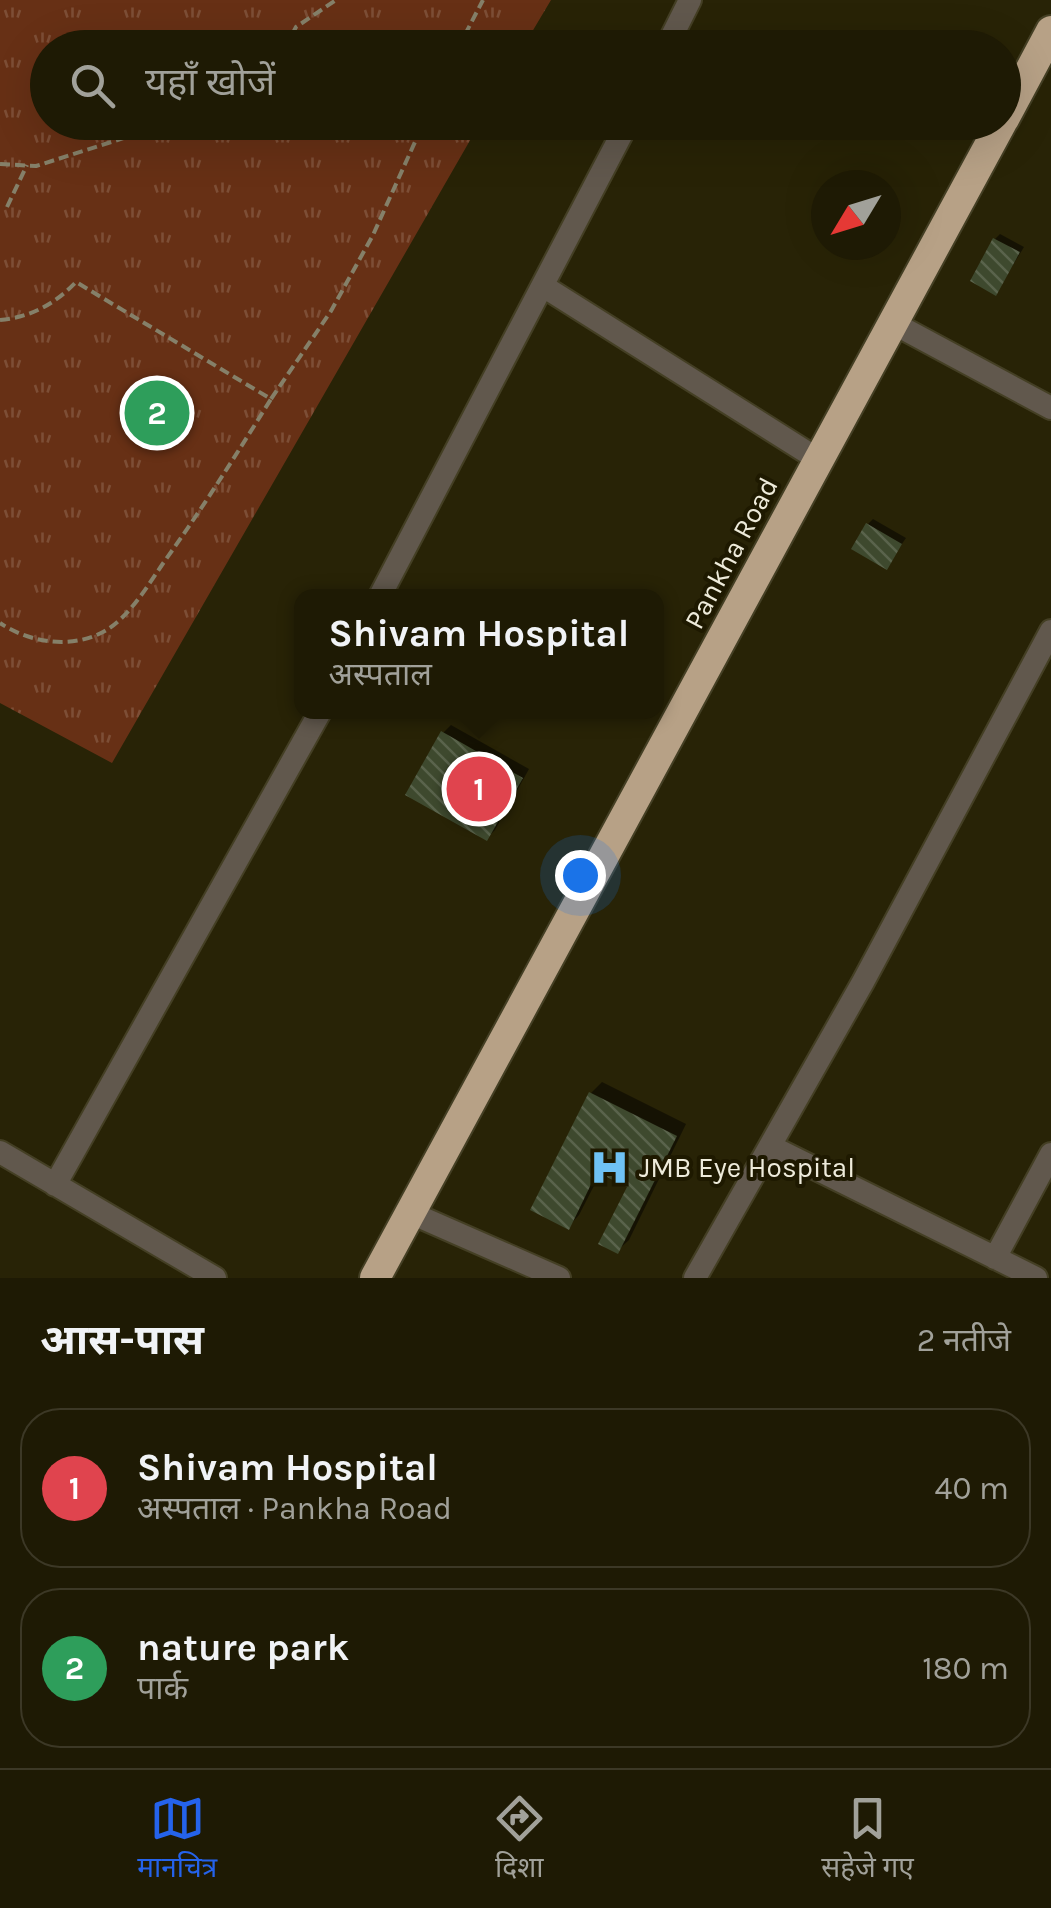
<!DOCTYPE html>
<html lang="hi">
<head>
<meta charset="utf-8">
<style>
  :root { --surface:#1e1a04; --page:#2b2713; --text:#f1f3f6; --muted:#a1a19a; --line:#3c3826; --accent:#2563eb }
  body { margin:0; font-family:Karla,"Noto Sans Devanagari",sans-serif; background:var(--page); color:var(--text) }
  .compass { position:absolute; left:811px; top:170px; width:90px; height:90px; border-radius:50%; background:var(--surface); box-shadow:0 10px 40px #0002; rotate:232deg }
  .you { position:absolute; left:580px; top:875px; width:35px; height:35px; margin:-25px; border:8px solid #fff; border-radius:50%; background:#1a73e8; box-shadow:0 0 0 15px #1a73e833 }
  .badge { display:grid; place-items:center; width:65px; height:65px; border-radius:50%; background:var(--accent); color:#fff; font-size:32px; font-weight:700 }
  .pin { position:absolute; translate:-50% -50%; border:5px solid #fff; box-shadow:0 2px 10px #0006 }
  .popup { position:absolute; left:294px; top:589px; width:370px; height:130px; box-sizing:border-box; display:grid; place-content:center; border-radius:20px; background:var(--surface); filter:drop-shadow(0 2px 8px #0005); font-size:32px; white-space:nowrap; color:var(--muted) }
  .popup b { font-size:38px; color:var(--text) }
  .popup::after { content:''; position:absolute; left:50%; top:100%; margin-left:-20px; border:20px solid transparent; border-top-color:var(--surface) }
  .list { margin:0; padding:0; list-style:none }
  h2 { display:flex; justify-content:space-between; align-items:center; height:130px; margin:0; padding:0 40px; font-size:42px }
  h2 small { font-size:32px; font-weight:400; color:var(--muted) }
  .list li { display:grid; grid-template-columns:65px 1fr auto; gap:30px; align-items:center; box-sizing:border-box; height:160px; margin:0 20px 20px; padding:0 20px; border:2px solid var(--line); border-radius:40px }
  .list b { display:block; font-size:38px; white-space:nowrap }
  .list p { margin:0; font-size:32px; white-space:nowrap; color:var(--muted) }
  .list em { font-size:32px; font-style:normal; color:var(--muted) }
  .icon { flex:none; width:55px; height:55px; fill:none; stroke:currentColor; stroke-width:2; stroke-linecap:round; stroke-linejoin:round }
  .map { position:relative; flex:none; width:1051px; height:1278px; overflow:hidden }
  .search { position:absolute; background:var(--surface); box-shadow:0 10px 40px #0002; left:30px; right:30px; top:30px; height:110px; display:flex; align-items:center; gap:25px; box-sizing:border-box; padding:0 35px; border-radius:55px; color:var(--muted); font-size:38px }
  .sheet { height:490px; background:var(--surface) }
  nav { display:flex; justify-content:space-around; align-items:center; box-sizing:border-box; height:140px; border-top:2px solid var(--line); background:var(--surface); font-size:28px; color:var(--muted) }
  nav a { display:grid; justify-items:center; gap:5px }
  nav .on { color:var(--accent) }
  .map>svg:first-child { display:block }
</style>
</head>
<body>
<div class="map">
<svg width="1051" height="1278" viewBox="0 0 1051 1278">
  <defs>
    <pattern id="park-tufts" width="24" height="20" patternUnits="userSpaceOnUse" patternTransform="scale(2.5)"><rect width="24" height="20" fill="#673015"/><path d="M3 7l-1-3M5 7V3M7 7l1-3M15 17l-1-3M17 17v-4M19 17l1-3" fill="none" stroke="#7d4e36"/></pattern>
    <pattern id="building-back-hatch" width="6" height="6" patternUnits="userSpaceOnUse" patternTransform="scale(2.5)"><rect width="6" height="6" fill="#3e492e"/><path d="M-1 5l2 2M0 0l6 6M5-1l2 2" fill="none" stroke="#5a634c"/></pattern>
  </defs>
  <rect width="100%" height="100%" fill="#282306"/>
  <path fill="url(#park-tufts)" d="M0,0H551L523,47L48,48V122L480,123L112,763L0,703Z"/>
  <path fill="#0007" d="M1000,234L1024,247L996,293L995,239Z
    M873,519L906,538L886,567L868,524Z
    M451,725L529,769L495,830L487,838L443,733Z
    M602,1082L686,1124L629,1240L617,1251L630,1186L601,1172L579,1215L568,1227L591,1093Z"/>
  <path fill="url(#building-back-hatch)" d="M993,238L1020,252L996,296L970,281Z
    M866,523L902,544L887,570L851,549Z
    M441,731L523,778L487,841L405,795Z
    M589,1092L677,1136L618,1254L598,1244L627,1187L597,1172L569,1230L530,1210Z"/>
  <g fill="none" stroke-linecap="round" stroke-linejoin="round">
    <defs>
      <path id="street" d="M666,48L690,0
        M543,286L819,460
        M893,323L1051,408
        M380,596L628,122
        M770,1146L1036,1278
        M0,1152L215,1278
        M55,1185L320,712
        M411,1213L559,1278
        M995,1258L1051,1154
        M695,1278L863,982L1051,631"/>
      <path id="highway" d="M1004,119L1051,31
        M375,1278L1002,122"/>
    </defs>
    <use href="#street" stroke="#443f24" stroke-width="26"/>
    <use href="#highway" stroke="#443f24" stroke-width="34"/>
    <path stroke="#858069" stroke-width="4" stroke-dasharray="10 5" stroke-linecap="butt" d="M285,48L296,27L336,0
      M458,48L483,0
      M0,164L36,166L174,122
      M7,207L27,165
      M0,320C31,317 55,304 76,282L271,399C236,455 202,509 164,562C148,585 129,618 103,632C71,649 30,643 0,623
      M271,399L331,311L373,235L424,122"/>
    <use href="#street" stroke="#61584d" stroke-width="22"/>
    <use href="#highway" stroke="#b7a186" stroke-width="30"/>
  </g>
  <defs>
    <symbol id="hospital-bare" viewBox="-9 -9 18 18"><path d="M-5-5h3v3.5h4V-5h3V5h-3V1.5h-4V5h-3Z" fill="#6fc2f4" stroke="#1e1900" stroke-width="2.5" paint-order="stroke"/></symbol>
  </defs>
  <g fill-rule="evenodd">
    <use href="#hospital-bare" x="582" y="1140" width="55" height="55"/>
  </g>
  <g text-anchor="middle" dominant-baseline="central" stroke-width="8" stroke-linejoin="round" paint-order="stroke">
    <g font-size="28" fill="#eeebda" stroke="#1e1900">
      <text transform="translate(731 553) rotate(-62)">Pankha Road</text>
    </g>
    <g font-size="28" fill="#eeebda" stroke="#1e1900" text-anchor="start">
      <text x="639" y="1167">JMB Eye Hospital</text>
    </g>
  </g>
</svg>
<svg class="compass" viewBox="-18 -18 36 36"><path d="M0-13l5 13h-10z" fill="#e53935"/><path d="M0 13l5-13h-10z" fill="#a1a19a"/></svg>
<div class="you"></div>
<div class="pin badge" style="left:479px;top:789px;background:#e0444e">1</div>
<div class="popup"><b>Shivam Hospital</b>अस्पताल</div>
<div class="pin badge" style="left:157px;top:413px;background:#2e9e5b">2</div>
<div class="search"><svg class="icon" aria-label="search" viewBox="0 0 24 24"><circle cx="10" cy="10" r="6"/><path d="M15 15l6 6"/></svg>यहाँ खोजें</div>
</div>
<section class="sheet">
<h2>आस-पास<small>2 नतीजे</small></h2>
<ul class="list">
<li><span class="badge" style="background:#e0444e">1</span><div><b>Shivam Hospital</b><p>अस्पताल · Pankha Road</p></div><em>40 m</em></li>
<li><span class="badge" style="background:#2e9e5b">2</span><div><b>nature park</b><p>पार्क</p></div><em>180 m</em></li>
</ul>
</section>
<nav>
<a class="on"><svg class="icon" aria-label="map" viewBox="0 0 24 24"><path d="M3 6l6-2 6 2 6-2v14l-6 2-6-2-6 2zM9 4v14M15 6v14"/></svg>मानचित्र</a>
<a><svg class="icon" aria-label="directions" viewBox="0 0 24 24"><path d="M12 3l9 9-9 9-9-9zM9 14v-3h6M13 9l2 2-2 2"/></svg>दिशा</a>
<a><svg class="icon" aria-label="saved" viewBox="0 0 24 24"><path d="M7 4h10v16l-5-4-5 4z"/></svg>सहेजे गए</a>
</nav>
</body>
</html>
